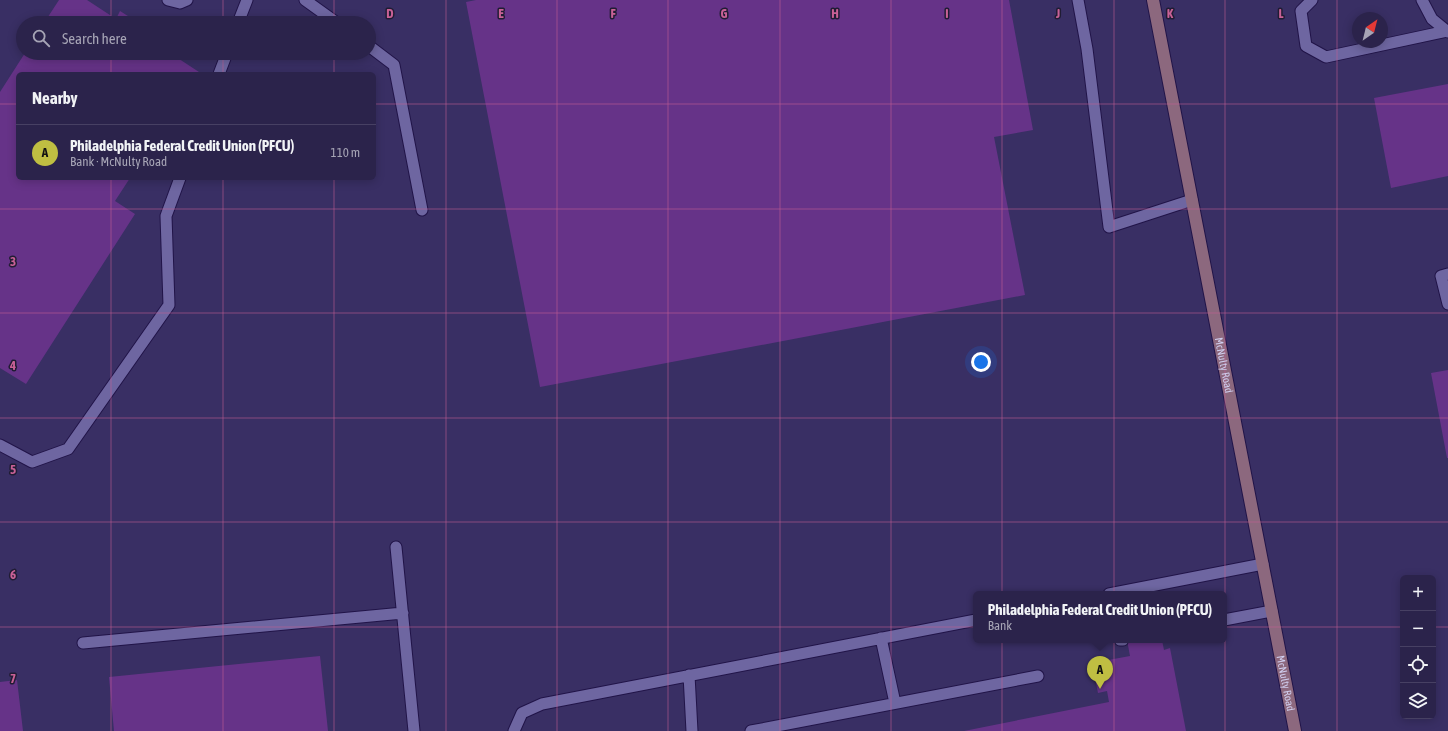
<!DOCTYPE html>
<html lang="en">
<head>
<meta charset="utf-8">
<style>
  :root { --surface:#2b234b; --page:#372f55; --text:#f1f3f6; --muted:#a6a4b5; --line:#474063; --accent:#bfbe42 }
  body { margin:0; font-family:"Asap Condensed",sans-serif; background:var(--page); color:var(--text) }
  .controls { position:absolute; right:12px; bottom:12px; display:grid; overflow:hidden; border-radius:6px; box-shadow:0 2px 10px #0003 }
  .controls button { width:36px; height:36px; display:grid; place-items:center; padding:0; border:0; border-bottom:1px solid var(--line); background:var(--surface); color:var(--text); font:20px sans-serif }
  .compass { position:absolute; left:1352px; top:12px; width:36px; height:36px; border-radius:50%; background:var(--surface); box-shadow:0 2px 10px #0003; rotate:35deg }
  .you { position:absolute; left:981px; top:362px; width:14px; height:14px; margin:-10px; border:3px solid #fff; border-radius:50%; background:#1a73e8; box-shadow:0 0 0 6px #1a73e833 }
  .badge { display:grid; place-items:center; width:26px; height:26px; border-radius:50%; background:var(--accent); color:#111; font-size:13px; font-weight:700 }
  .pin { position:absolute; translate:-50% -33px; filter:drop-shadow(0 1px 2px #0008) }
  .pin::after { content:''; position:absolute; top:21px; width:14px; height:12px; background:inherit; clip-path:polygon(0 0,100% 0,50% 100%) }
  .popup { position:absolute; left:973px; top:591px; width:254px; height:52px; box-sizing:border-box; display:grid; place-content:center; border-radius:6px; background:var(--surface); filter:drop-shadow(0 1px 3px #0005); font-size:13px; white-space:nowrap; color:var(--muted) }
  .popup b { font-size:15px; color:var(--text) }
  .popup::after { content:''; position:absolute; left:50%; top:100%; margin-left:-8px; border:8px solid transparent; border-top-color:var(--surface) }
  .list { margin:0; padding:0; list-style:none }
  h2 { display:flex; justify-content:space-between; align-items:center; height:52px; margin:0; padding:0 16px; font-size:17px }
  h2 small { font-size:13px; font-weight:400; color:var(--muted) }
  .list li { display:grid; grid-template-columns:26px 1fr auto; gap:12px; align-items:center; box-sizing:border-box; height:56px; padding:0 16px; border-top:1px solid var(--line) }
  .list b { display:block; font-size:15px; white-space:nowrap }
  .list p { margin:0; font-size:13px; white-space:nowrap; color:var(--muted) }
  .list em { font-size:13px; font-style:normal; color:var(--muted) }
  .icon { flex:none; width:22px; height:22px; fill:none; stroke:currentColor; stroke-width:2; stroke-linecap:round; stroke-linejoin:round }
  .map { position:relative; flex:none; width:1448px; height:731px; overflow:hidden }
  .search { position:absolute; background:var(--surface); box-shadow:0 2px 10px #0003; left:16px; top:16px; width:360px; height:44px; display:flex; align-items:center; gap:10px; box-sizing:border-box; padding:0 14px; border-radius:22px; color:var(--muted); font-size:15px }
  .panel { position:absolute; background:var(--surface); box-shadow:0 2px 10px #0003; left:16px; top:72px; width:360px; height:108px; border-radius:6px }
  .map>svg:first-child { display:block }
</style>
</head>
<body>
<div class="map">
<svg width="1448" height="731" viewBox="0 0 1448 731">
  <rect width="100%" height="100%" fill="#392f64"/>
  <path fill="#638" d="M59,0H87L116,19L120,11L139,23H44Z
    M476,0H1009L1033,130L994,137L1025,295L540,387L466,2Z
    M25,53H170L199,72L197,74H18V178H130L115,201L135,214L26,384L0,368V92Z
    M1448,84V176L1391,188L1374,98Z
    M1448,370V458H1447L1431,373Z
    M1127,640H1162L1164,650L1170,648L1186,731H964L1109,702L1107,691L1098,693L1092,663L1130,656Z
    M320,656L328,731H114L109,677Z
    M17,680L23,731H0V682Z"/>
  <g fill="none" stroke-linecap="round" stroke-linejoin="round">
    <defs>
      <path id="lane" d="M168,0L180,3L187,0
        M305,0L337,23
        M1078,0L1087,49L1109,227L1192,200
        M1312,0L1301,11L1306,46L1326,57L1447,31
        M1422,0L1432,19L1448,32
        M238,23L247,0
        M369,46L394,65L422,210
        M219,74L227,53
        M1448,274L1441,276L1448,304
        M0,445L32,462L68,449L169,305L166,216L180,178
        M396,547L414,731
        M1109,594L1263,564
        M1224,620L1272,611
        M881,638L895,703
        M1120,640H1123
        M83,643L403,613
        M689,675L692,731
        M514,731L522,713L542,704L976,620
        M751,731L1038,676"/>
      <g id="secondary">
        <path id="s1" d="M1153,0L1295,731"/>
      </g>
    </defs>
    <use href="#lane" stroke="#211448" stroke-width="13"/>
    <use href="#secondary" stroke="#211448" stroke-width="14"/>
    <use href="#lane" stroke="#6e66a1" stroke-width="11"/>
    <use href="#secondary" stroke="#8c687e" stroke-width="12"/>
  </g>
  <path fill="none" stroke="#c86196" stroke-width="1" stroke-opacity="0.55" d="M111,0V23M223,0V23M334,0V23M446,0V731M557,0V731M668,0V731M780,0V731M891,0V731M1002,0V731M1114,0V731M1225,0V731M1337,0V731M111,53V74M223,53V74M334,53V74M0,104H18M374,104H1448M111,178V731M223,178V731M334,178V731M0,209H1448M0,313H1448M0,418H1448M0,522H1448M0,627H1403M1433,627H1448"/>
  <g text-anchor="middle" dominant-baseline="central" stroke-width="3" stroke-linejoin="round" paint-order="stroke">
    <g font-size="11" fill="#d0ceef" stroke="#201c34">
      <text stroke="none"><textPath href="#s1" startOffset="372">McNulty Road</textPath></text>
      <text stroke="none"><textPath href="#s1" startOffset="696">McNulty Road</textPath></text>
    </g>
  </g>
  <g font-size="13" text-anchor="middle" font-weight="bold" fill="#c86196" stroke="#201c34" stroke-width="3" stroke-linejoin="round" paint-order="stroke">
    <text x="390" y="18">D</text>
    <text x="501" y="18">E</text>
    <text x="613" y="18">F</text>
    <text x="724" y="18">G</text>
    <text x="835" y="18">H</text>
    <text x="947" y="18">I</text>
    <text x="1058" y="18">J</text>
    <text x="1170" y="18">K</text>
    <text x="1281" y="18">L</text>
    <text x="13" y="266">3</text>
    <text x="13" y="370">4</text>
    <text x="13" y="474">5</text>
    <text x="13" y="579">6</text>
    <text x="13" y="683">7</text>
  </g>
</svg>
<div class="controls">
<button>+</button>
<button>−</button>
<button><svg class="icon" aria-label="locate" viewBox="0 0 24 24"><circle cx="12" cy="12" r="6"/><path d="M12 2v4M12 18v4M2 12h4M18 12h4"/></svg></button>
<button><svg class="icon" aria-label="layers" viewBox="0 0 24 24"><path d="M12 4l9 5-9 5-9-5zM3 14l9 5 9-5"/></svg></button>
</div>
<svg class="compass" viewBox="-18 -18 36 36"><path d="M0-13l5 13h-10z" fill="#e53935"/><path d="M0 13l5-13h-10z" fill="#a6a4b5"/></svg>
<div class="you"></div>
<div class="pin badge" style="left:1100px;top:689px">A</div>
<div class="popup"><b>Philadelphia Federal Credit Union (PFCU)</b>Bank</div>
<div class="search"><svg class="icon" aria-label="search" viewBox="0 0 24 24"><circle cx="10" cy="10" r="6"/><path d="M15 15l6 6"/></svg>Search here</div>
<section class="panel">
<h2>Nearby<small></small></h2>
<ul class="list">
<li><span class="badge">A</span><div><b>Philadelphia Federal Credit Union (PFCU)</b><p>Bank · McNulty Road</p></div><em>110 m</em></li>
</ul>
</section>
</div>
</body>
</html>
